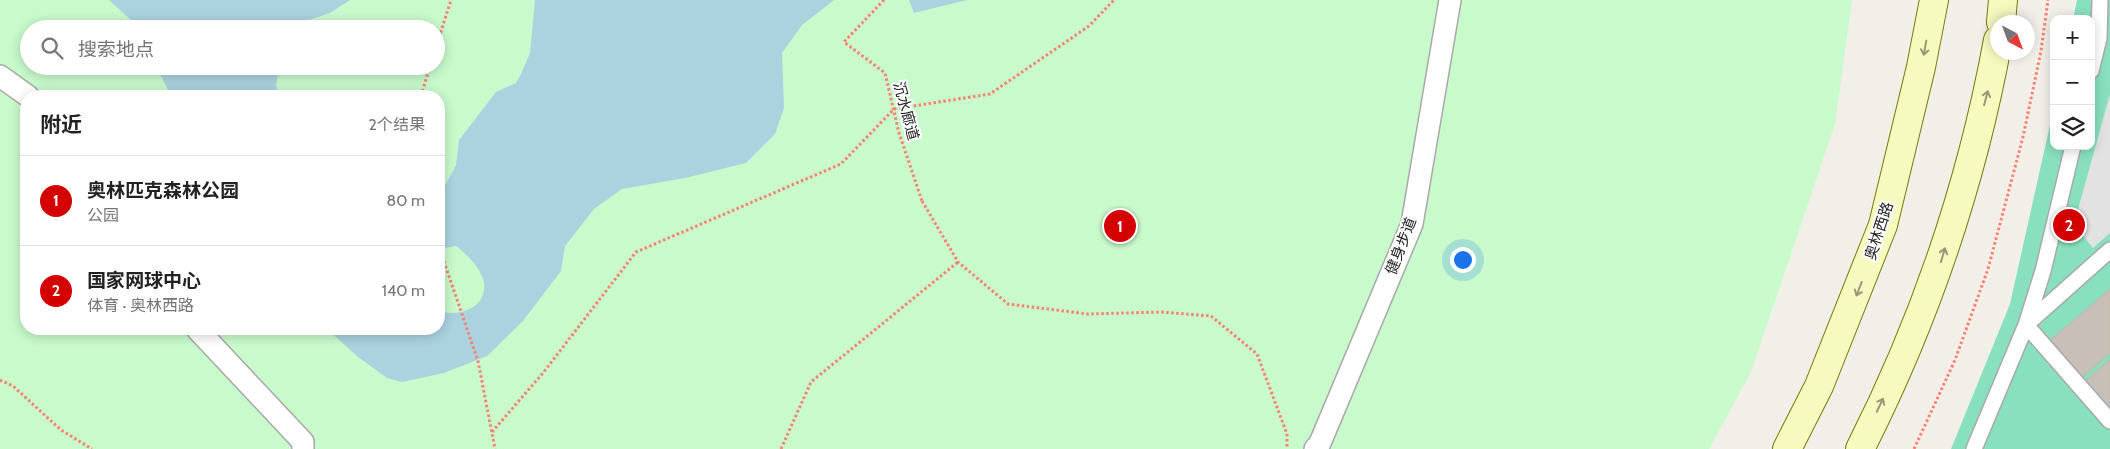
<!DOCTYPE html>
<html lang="zh">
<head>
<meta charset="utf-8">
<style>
  :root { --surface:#fff; --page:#f2f2f2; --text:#222; --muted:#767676; --line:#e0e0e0; --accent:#d40000 }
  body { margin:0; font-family:Cabin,"Noto Sans SC",sans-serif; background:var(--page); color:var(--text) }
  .controls { position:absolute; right:15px; top:15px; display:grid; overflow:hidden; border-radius:10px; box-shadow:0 2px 12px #0003 }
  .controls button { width:45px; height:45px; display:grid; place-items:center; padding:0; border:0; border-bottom:1px solid var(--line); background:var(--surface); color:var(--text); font:25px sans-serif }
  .compass { position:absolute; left:1990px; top:15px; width:45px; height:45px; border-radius:50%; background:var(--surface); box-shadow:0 2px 12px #0003; rotate:139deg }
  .you { position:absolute; left:1462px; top:259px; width:18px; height:18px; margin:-12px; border:4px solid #fff; border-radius:50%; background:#1a73e8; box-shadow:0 0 0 8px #1a73e833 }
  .badge { display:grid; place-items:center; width:32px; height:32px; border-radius:50%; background:var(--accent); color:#fff; font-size:16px; font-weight:700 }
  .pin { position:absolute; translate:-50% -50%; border:2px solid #fff; box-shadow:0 1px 5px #0006 }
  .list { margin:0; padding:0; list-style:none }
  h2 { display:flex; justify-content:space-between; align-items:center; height:65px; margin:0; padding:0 20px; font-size:21px }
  h2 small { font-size:16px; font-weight:400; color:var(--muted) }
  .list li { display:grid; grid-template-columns:32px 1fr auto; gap:15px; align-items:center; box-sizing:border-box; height:90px; padding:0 20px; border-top:1px solid var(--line) }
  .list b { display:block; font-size:19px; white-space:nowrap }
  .list p { margin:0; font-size:16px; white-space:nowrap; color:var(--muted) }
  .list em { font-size:16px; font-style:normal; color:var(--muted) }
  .icon { flex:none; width:28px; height:28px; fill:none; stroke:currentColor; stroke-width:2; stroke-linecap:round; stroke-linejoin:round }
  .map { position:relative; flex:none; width:2110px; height:449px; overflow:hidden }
  .search { position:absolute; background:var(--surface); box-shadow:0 2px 12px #0003; left:20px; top:20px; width:425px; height:55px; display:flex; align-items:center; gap:12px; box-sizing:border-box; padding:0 18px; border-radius:28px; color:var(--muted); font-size:19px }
  .panel { position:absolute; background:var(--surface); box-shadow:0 2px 12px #0003; left:20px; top:90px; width:425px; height:245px; border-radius:20px }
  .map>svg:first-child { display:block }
</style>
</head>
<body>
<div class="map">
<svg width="2110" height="449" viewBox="0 0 2110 449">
  <rect width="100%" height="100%" fill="#f2efe9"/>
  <path fill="#c8facc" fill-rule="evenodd" d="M0,0H1852L1835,124L1751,372L1709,449H0ZM29,29H436V66H29ZM26,96H439V329H26Z"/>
  <path fill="#88e0be" d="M2077,0H2110V449H1951L2010,304L2054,107V146H2091V19H2073Z"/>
  <path fill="#e2e2e2" d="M2110,94V233L2093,248L2074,224Z"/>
  <path fill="#aad3df" d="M109,0H350L330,13L300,23L296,29H137L133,22Z
    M535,0H834L802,25L782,53L784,108L775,134L746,163L685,178L622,189L594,209L565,246L561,271L523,321L487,356L444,373L402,382L387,378L357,356L327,329H439V306L443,312C462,316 487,307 484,283C482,270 467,254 456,246L439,249V191L446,184L456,165L459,140L496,92L516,83L521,74L530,53Z
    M909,0H967L914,13Z
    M156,66H280L276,85L279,96H171Z"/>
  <path fill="#c7bfb8" stroke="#c4b6ab" d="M2110,289V353L2079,380L2047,343Z
    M2110,359V412L2084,382Z"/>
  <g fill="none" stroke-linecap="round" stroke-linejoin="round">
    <defs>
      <path id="service" d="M2091,71L2099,38L2100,0
        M2027,324L2110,250
        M2026,325L2110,421
        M1974,449L2026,325L2043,271L2073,146"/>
      <path id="pedestrian" d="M0,76L28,96
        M197,329L303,442V449
        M1315,449L1320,443L1412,224L1450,0"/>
      <path id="secondary" d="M2001,22L2003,0
        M1787,449L1819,386L1883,225L1921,67L1934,0
        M1860,449C1925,321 1972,182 1998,40"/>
    </defs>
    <use href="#service" stroke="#a9a9a9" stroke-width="18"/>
    <use href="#pedestrian" stroke="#a9a9a9" stroke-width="24"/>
    <use href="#secondary" stroke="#707d05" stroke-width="30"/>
    <path stroke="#fa8072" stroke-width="3" stroke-dasharray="2.5 2.5" stroke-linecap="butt" d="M436,47L451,0
      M421,96L430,66
      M922,201L958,262L1008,304L1088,314L1161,312L1211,316L1257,354L1287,434V449
      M439,247L478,361L495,449
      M0,380L13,386L61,430L92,449
      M492,432L543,373L636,252L841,164L894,109L990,94L1089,26L1114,0
      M781,449L811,382L958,262
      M1914,449L1955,360L1988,269L2023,137L2041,51L2048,0"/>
    <use href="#service" stroke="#fff" stroke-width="15"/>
    <use href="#pedestrian" stroke="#fff" stroke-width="21"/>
    <use href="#secondary" stroke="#f7fabf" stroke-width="28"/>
    <path stroke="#fa8072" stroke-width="3" stroke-dasharray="2.5 2.5" stroke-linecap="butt" d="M884,0L844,42L885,73L899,133L922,201"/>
  </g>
  <defs><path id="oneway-shaft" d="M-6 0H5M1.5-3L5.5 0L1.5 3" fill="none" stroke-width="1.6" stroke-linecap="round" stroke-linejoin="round" transform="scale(1.25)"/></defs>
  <g stroke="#979978">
    <use href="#oneway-shaft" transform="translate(1925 48) rotate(100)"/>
    <use href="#oneway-shaft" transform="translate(1986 98) rotate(-75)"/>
    <use href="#oneway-shaft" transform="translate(1943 255) rotate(-73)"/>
    <use href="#oneway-shaft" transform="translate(1859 289) rotate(111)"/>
    <use href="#oneway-shaft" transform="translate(1880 405) rotate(-65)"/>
  </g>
  <g text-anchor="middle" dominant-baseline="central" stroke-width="4" stroke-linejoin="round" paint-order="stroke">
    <g font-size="15" fill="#222" stroke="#fff">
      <text transform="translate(906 111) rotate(75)">沉水廊道</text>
      <text transform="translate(1879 231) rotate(-72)">奥林西路</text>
      <text transform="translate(1401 246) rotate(-69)">健身步道</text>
    </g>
  </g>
</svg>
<div class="controls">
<button>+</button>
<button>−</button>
<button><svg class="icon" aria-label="layers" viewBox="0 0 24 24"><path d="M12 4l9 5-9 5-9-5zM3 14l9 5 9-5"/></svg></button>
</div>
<svg class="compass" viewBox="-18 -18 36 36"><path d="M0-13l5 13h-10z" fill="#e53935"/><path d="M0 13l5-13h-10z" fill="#767676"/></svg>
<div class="you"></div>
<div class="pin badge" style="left:1120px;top:226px">1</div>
<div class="pin badge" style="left:2069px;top:225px">2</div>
<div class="search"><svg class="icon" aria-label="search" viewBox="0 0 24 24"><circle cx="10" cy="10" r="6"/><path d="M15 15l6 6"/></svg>搜索地点</div>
<section class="panel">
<h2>附近<small>2个结果</small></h2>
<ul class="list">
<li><span class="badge">1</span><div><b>奥林匹克森林公园</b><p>公园</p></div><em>80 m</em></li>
<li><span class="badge">2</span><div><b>国家网球中心</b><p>体育 · 奥林西路</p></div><em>140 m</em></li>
</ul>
</section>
</div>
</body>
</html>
